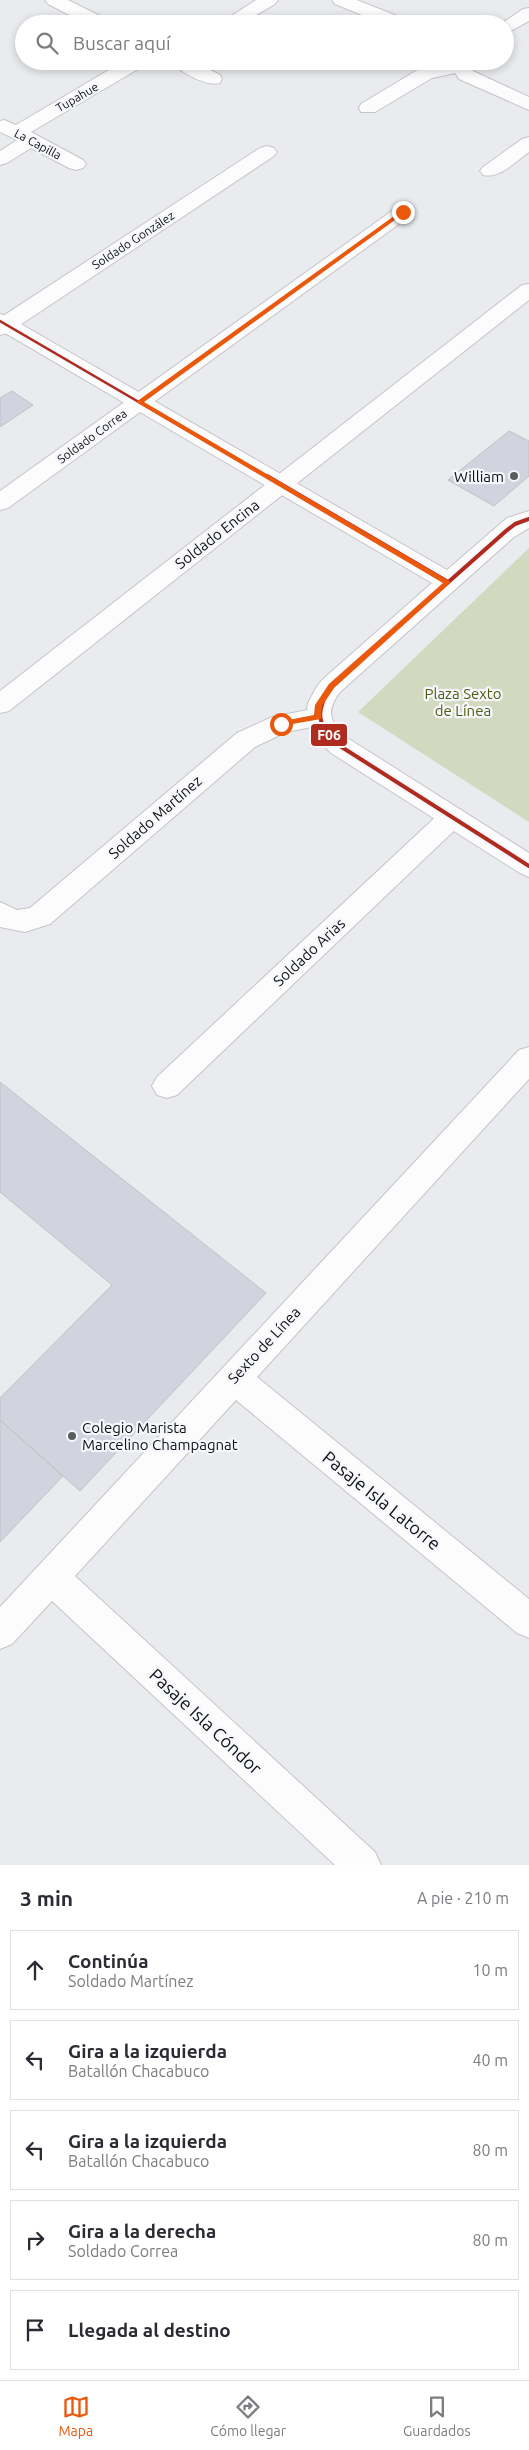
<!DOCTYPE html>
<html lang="es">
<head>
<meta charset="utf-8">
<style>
  :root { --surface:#fff; --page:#f7f7f7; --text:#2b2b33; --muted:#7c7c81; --line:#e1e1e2; --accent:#ea580c }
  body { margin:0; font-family:Ubuntu,sans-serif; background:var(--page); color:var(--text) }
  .stop { position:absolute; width:15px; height:15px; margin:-11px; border:4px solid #ea580c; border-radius:50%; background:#fff }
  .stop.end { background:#ea580c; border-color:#fff; box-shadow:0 1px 5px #0008 }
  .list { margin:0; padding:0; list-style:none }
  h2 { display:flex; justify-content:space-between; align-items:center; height:65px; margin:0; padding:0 20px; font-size:21px }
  h2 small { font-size:16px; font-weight:400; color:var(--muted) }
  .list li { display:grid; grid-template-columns:32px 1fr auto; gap:15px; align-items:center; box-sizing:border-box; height:80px; margin:0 10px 10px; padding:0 10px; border:1px solid var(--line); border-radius:0px }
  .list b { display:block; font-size:19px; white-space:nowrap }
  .list p { margin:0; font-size:16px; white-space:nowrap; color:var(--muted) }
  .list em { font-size:16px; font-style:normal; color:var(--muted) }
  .icon { flex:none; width:28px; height:28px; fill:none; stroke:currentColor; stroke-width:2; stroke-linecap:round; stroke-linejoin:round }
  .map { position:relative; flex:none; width:529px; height:1865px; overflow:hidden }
  .search { position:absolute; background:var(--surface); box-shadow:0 2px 8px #0003; left:15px; right:15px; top:15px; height:55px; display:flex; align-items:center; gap:12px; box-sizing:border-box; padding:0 18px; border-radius:28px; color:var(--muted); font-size:19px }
  .sheet { height:515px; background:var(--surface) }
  nav { display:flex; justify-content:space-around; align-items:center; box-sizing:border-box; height:70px; border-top:1px solid var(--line); background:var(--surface); font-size:14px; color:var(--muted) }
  nav a { display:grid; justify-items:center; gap:2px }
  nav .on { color:var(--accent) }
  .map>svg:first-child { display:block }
</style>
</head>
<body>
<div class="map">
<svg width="529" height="1865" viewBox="0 0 529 1865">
  <rect width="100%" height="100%" fill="#eaebef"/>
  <path fill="#d2d9bf" d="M529,548V822L358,712Z"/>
  <path fill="#d1d3de" stroke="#c2c2c5" d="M12,391L33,405L0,427V398Z
    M509,431L529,441V476L494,506L448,480Z
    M0,1082L266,1293L80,1491L0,1420V1398L112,1285L0,1192Z
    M0,1420L63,1476L0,1542Z"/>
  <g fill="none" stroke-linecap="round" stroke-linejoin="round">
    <defs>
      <path id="minor" d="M45,0H68L108,20L111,24H87L48,4Z
        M256,0H278L275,4L241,24H219Z
        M332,0H357L407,20L410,24H384L335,4Z
        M529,8V21L505,34V24H501L523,9Z
        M124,61H147L145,65L31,132L83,160L86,164L83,168L76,170L69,168L31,148L7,163L0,165V151L17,140L0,132V121L4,120L16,125Z
        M169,61H193L220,75L222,79L220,83C204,87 185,72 171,65Z
        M459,61L466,63L473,71L529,97V110L459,79L455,73L432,78L375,112H361L359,108L361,104L419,69Z
        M529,137V152C516,161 500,179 483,175L480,171L483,167L522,139Z
        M267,146L274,148L277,152L274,156L8,333L0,335V318L260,148Z
        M403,206L410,208L413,212L410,216L8,508L0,510V491L396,208Z
        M529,284V300L9,711L0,713V691L522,285Z
        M318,708L327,710L331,717L327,724L286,732L255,747L50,924L25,932L0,927V902L17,910L30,908L237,733L272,717Z
        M452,807L461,810L465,817L461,824L177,1095L167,1098L157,1095L152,1086L157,1077L443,810Z
        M529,1047V1079L257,1377L529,1599V1638L517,1633L236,1400L75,1576L375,1852L381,1865H335L52,1601L12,1644L0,1649V1607L519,1050Z"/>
      <path id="tertiary" d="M0,314L7,316L447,570L507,518L529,511V528L514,537L340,692C324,713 331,724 349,739L529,853V877L520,873L331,753L317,739L306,718L308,703L316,688L322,680L432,583L0,330Z"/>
    </defs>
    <use href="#minor" stroke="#c5c5c8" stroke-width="2"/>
    <use href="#tertiary" stroke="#c5c5c8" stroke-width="2"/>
    <use href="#minor" fill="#fcfcfd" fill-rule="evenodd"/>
    <use href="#tertiary" fill="#fcfcfd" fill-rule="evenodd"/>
    <defs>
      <path id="bus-1-far1" d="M0,321L269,478"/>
      <path id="bus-1" d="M267,476L448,582
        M529,519L515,524L506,531L331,686C314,713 317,725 340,746L529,866"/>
    </defs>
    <use href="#bus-1-far1" stroke="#f6f7fd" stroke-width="5"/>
    <use href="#bus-1" stroke="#f6f7fd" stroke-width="8"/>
    <use href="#bus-1-far1" stroke="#af2b1e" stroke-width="2.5"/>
    <use href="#bus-1" stroke="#af2b1e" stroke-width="4"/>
  </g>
  <path fill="#ea580c" d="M401,211L406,212L144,402L451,582L334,688L322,706L321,719L281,726H278V722L314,715L315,705L329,684L443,583L136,402Z"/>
  <g fill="#5c5d5f" stroke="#f6f7fd" stroke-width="2">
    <circle cx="514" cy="476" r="5"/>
    <circle cx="72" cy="1436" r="5"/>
  </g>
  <g text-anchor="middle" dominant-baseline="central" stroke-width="4.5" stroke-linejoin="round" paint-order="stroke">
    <g font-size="12" fill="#101112" stroke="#f6f7fd">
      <text transform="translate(77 97) rotate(-30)">Tupahue</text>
      <text transform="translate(38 144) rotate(28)">La Capilla</text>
      <text transform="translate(133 240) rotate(-33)">Soldado González</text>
      <text transform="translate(92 436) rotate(-36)">Soldado Correa</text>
    </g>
    <g font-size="15" fill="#101112" stroke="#f6f7fd" text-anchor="end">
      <text x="504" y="476">William</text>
      <text x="82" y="1427" text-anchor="start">Colegio Marista<tspan x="82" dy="17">Marcelino Champagnat</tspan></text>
    </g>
    <g font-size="15" fill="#101112" stroke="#f6f7fd">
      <text transform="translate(217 534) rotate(-38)">Soldado Encina</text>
      <text transform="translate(155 817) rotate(-41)">Soldado Martínez</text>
      <text transform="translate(309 952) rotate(-43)">Soldado Arias</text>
      <text transform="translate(264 1345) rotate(-47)">Sexto de Línea</text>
    </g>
    <g font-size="15" fill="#525d0c" stroke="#f6f7fd">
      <text x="463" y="693">Plaza Sexto<tspan x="463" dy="17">de Línea</tspan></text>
    </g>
    <g font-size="18" fill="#101112" stroke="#f6f7fd">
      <text transform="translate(382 1500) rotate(39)">Pasaje Isla Latorre</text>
      <text transform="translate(206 1721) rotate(43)">Pasaje Isla Cóndor</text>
    </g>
  </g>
  <rect stroke="#f6f7fd" stroke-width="2" x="310" y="723" width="38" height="24" rx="5" fill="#af2b1e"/>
  <g font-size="14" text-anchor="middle" font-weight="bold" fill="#fff">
    <text x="329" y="740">F06</text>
  </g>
</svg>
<div class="stop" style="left:281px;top:724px"></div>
<div class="stop end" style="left:403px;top:212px"></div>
<div class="search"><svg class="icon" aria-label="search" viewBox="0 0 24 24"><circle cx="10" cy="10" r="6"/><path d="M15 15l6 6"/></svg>Buscar aquí</div>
</div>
<section class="sheet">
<h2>3 min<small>A pie · 210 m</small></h2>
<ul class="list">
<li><svg class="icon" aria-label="ahead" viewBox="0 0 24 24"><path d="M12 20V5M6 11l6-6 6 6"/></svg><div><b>Continúa</b><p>Soldado Martínez</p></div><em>10 m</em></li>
<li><svg class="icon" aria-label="left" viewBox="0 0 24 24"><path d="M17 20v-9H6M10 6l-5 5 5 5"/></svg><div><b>Gira a la izquierda</b><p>Batallón Chacabuco</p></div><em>40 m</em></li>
<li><svg class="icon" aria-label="left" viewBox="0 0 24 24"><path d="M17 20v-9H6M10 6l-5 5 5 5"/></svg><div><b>Gira a la izquierda</b><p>Batallón Chacabuco</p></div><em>80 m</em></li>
<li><svg class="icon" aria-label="right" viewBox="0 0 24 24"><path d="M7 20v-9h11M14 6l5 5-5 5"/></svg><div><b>Gira a la derecha</b><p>Soldado Correa</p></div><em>80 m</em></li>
<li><svg class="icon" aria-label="arrive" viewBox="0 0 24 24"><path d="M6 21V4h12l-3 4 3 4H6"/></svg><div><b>Llegada al destino</b></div></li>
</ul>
</section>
<nav>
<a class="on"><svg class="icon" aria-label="map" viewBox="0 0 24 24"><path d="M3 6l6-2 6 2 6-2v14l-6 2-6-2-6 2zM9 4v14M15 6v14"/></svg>Mapa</a>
<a><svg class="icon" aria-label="directions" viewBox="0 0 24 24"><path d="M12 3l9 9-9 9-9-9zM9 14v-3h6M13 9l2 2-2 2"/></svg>Cómo llegar</a>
<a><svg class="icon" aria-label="saved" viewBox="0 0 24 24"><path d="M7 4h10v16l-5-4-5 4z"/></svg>Guardados</a>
</nav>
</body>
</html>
